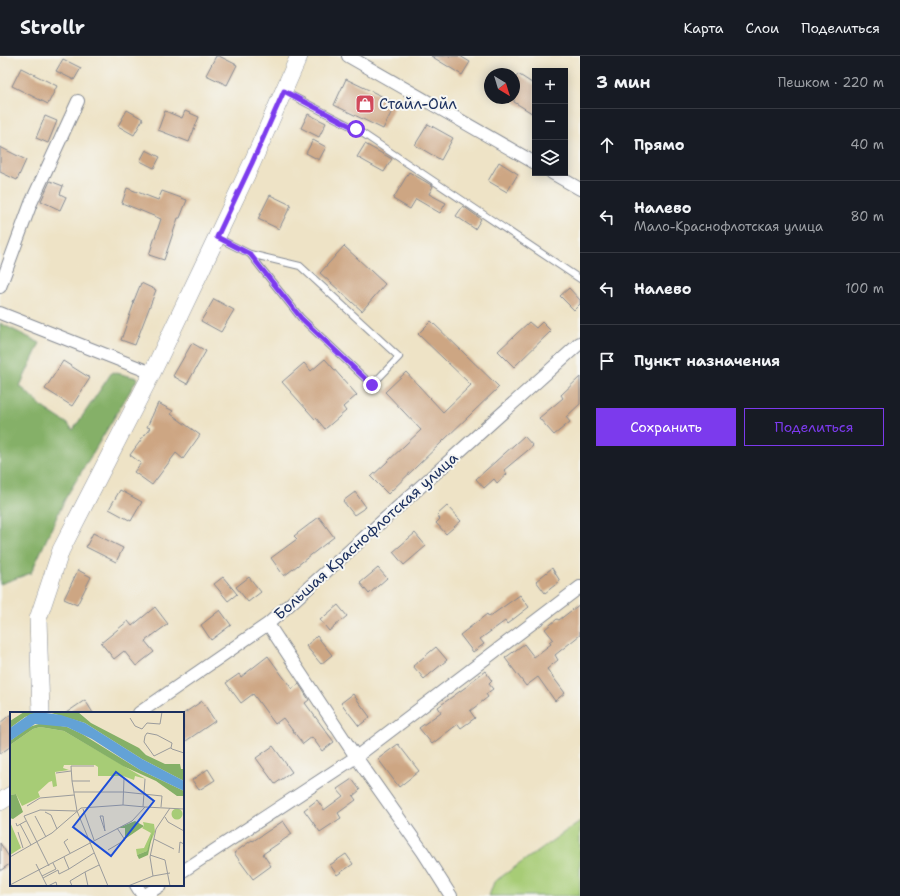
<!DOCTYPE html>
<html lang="ru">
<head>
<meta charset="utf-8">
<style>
  :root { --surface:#171b24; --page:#20242c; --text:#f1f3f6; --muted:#9ea1a6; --line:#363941; --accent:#7c3aed }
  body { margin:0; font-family:"Shantell Sans",sans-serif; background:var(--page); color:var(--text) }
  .controls { position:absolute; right:12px; top:12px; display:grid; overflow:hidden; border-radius:0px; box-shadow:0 2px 10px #0003 }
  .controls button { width:36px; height:36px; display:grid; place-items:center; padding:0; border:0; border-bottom:1px solid var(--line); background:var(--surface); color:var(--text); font:20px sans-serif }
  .compass { position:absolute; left:484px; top:12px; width:36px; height:36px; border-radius:50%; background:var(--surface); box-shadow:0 2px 10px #0003; rotate:142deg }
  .stop { position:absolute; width:12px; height:12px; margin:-9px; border:3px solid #7c3aed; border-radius:50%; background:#fff }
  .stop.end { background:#7c3aed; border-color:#fff; box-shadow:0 1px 4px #0008 }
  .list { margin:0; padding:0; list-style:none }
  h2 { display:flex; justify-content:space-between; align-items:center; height:52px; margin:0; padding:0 16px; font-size:17px }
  h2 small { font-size:13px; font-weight:400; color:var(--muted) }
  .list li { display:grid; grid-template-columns:26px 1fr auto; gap:12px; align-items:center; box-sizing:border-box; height:72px; padding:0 16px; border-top:1px solid var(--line) }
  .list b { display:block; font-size:15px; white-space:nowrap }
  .list p { margin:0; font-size:13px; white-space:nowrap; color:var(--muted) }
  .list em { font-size:13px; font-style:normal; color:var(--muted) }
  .actions { display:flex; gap:8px; padding:12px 16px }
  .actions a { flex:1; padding:9px 0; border:1px solid var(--accent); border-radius:0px; text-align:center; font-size:14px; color:var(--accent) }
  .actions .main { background:var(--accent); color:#fff }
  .icon { flex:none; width:22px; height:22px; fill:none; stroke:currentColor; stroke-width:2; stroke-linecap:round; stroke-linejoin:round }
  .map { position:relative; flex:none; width:580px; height:840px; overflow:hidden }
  header { display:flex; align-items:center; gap:24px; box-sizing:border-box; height:56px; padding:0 20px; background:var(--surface); border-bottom:1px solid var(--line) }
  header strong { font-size:19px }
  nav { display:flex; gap:22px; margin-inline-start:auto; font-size:14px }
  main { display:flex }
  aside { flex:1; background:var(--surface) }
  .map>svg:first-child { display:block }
</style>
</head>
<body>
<header>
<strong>Strollr</strong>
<nav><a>Карта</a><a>Слои</a><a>Поделиться</a></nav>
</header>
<main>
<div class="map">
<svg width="580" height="840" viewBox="0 0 580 840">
  <rect width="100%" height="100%" fill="#f6f6f2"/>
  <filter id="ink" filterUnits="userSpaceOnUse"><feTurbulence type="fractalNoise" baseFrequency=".025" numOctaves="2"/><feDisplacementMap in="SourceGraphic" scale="8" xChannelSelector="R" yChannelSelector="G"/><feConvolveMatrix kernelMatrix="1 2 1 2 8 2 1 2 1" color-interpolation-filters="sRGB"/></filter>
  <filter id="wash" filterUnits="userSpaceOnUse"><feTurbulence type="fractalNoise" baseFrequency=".012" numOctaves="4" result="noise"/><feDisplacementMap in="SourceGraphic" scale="16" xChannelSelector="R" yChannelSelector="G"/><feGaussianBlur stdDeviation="0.9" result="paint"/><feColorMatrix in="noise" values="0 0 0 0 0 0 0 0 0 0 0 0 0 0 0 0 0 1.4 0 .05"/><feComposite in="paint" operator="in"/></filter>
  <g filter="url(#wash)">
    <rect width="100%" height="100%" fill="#eee3c6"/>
    <path fill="#a7cc76" stroke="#617e6a" d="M580,765V840H489L494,826Z"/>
    <path fill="#85b067" stroke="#507062" d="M0,267L40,287L20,330L45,353L68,368L73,374L112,316L138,322L65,443L31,517L0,528Z"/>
    <g id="blocks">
      <path fill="#cda683" d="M216,0H219L237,9L227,29L206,19Z
        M431,0H460L470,6L462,19Z
        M63,3L81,12L74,24L56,15Z
        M21,12L57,30L48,48L12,30Z
        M518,18L535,29V59L514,46V24Z
        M346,23L396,47L383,73L334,49Z
        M127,54L143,63L134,79L118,70Z
        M165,55L182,62L185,55L199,61L189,86L158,74Z
        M308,58L326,67L319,81L301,72Z
        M45,60L57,65L48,87L36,82Z
        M428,68L453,82L441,104L415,89Z
        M313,84L326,91L319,104L306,97Z
        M365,88L392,103L384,116L357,101Z
        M0,91L26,104L17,124L0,116Z
        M146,94L160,101L154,112L140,105Z
        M499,106L518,118L507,136L488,125Z
        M409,116L433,130L429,138L446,147L440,157L416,143L410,153L393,143Z
        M50,125L63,130L60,138L66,141L60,154L41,145Z
        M127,132L158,144L162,135L187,144L180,162H178L164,204L149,199L161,163L122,147Z
        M270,139L291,149L279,173L258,163Z
        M463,150L481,163L475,173L456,160Z
        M344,190L385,228L362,255L320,217Z
        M141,227L156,234L135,289L121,284L134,247H133Z
        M569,232L580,244V248L574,254L560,240Z
        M214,243L234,254L221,276L201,265Z
        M431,265L499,331L388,438L371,421L421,374L385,336L406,316L443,356L471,329L418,278Z
        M529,266L536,272L542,266L551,275L514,311L498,295Z
        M192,287L206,295L187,328L173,320Z
        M325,303L357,339L343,351L346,355L325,373L316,362L315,363L282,326L304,307L311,315Z
        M63,305L90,322L72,350L45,333Z
        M580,321V348L566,361L570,366L554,379L539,362L563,342L561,339Z
        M158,347L173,355L171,358L200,379L183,403L176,397L152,429L134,416L141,407L130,399L150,372L147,371Z
        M524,380L533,390L504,414L507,418L497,427L494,423L484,432L476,423Z
        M120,434L142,446L131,465L109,453Z
        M355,436L366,451L354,459L343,445Z
        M447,450L461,465L446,478L436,467L440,463L437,459Z
        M319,461L334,481L284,520L271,502L297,483L294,480Z
        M93,477L123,492L116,506L86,491Z
        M415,477L426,490L404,509L393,496Z
        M378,512L387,522L369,538L360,527Z
        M552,512L560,525L545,537L536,525Z
        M78,514L91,521L77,549L64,543Z
        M223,521L237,538L228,545L214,528Z
        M249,521L261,536L248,546L236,531Z
        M520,539L529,551L507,568L505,565L480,583L484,588L473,596L460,579L487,558L489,561Z
        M580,548V579L555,599L558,604L547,613L565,637L555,645L538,621L526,630L505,602L524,588L534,601L551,588L549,586L553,583L545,573L557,563L559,564Z
        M338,549L347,560L329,575L320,564Z
        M155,551L168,568L145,585L154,596L136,610L124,595L114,603L101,587L128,565L132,570Z
        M220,554L231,569L211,584L201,569Z
        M317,580L332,599L321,608L306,590Z
        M436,591L447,604L424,623L413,610Z
        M268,600L292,633L299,628L309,644L305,647L334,686L322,695L312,681L303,688L283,662L275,668L253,638L241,647L226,627L239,618L241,621Z
        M485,615L492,625L489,628L493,633L486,638L488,641L470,655L475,662L461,672L458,668L432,688L419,672L441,656L438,651L470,628L469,627Z
        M353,638L370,661L359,670L341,647Z
        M85,644L93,657H66Z
        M202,645L215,665L183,687V658Z
        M11,658V690L0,698V667Z
        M398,688L419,715L399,731L378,703Z
        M273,690L292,716L275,728L256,702Z
        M208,713L215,724L199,734L192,724Z
        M352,723L360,734L353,740L356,744L338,757L341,762L320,776L304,754L317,744L324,754L343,740L337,733Z
        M283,765L292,778L263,798L271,810L253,823L234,797L252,784L253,785Z
        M0,787L11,804V807L0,815Z
        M346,798L353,808L337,819L330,809Z"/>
    </g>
  </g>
  <g filter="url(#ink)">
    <use href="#blocks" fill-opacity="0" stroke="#848992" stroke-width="1"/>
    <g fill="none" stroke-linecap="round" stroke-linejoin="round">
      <defs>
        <path id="lane" d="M285,36L356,73L580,223
          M218,182L250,198L301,262L372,329L399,301L300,210L250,198"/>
        <path id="street" d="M348,0L535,107
          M552,117L580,133
          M0,231L31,147L78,45
          M0,257L152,317
          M268,568L356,701L423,796L451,840
          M139,657L268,568L580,287
          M183,815L356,701L580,531
          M136,829L143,840
          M144,840L161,829"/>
        <path id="secondary" d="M41,657L38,563L61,494L152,317L252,107L299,0
          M0,746L11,739"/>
      </defs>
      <use href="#lane" stroke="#848992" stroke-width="8"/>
      <use href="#street" stroke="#848992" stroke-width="14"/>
      <use href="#secondary" stroke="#848992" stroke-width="18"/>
      <use href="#lane" stroke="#fff" stroke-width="6"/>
      <use href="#street" stroke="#fff" stroke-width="12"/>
      <use href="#secondary" stroke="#fff" stroke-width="17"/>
    </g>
  </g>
  <g fill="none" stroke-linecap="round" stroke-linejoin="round" filter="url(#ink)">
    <path stroke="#7c3aed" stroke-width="5" d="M356,73L284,35L252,107L217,181L250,198L301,262L372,329"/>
  </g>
  <defs>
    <symbol id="shop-square" viewBox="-11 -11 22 22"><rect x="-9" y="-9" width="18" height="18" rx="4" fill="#d1495b" stroke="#f6f6f2"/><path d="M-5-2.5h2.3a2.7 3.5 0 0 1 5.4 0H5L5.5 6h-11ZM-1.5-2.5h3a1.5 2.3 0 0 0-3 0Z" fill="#fff"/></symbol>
  </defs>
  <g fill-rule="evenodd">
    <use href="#shop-square" x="354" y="37" width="22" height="22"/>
  </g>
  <g text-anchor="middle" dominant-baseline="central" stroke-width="4" stroke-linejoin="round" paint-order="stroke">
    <g font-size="15" fill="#1b2f5e" stroke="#f6f6f2" text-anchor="start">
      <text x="379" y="48">Стайл-Ойл</text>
    </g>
    <g font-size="15" fill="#1b2f5e" stroke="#f6f6f2">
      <text transform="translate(366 480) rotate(-42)">Большая Краснофлотская улица</text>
    </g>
  </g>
  <g transform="translate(10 656)">
    <rect width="174" height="174" fill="#eee3c6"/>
    <path d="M30,15L54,19L136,67L125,64L124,68L113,64H88V55L85,53H54L53,56L59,58L45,60L47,74L43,75L42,69L39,70L28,80L30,85L12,94L6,82L0,83V33L23,17ZM161.5 102a5.5 5.5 0 1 1 11 0a5.5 5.5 0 1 1-11 0ZM0,110L11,136L0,143ZM133,110L144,112L145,120L137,139L127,143L126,137L134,136L141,121L132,116L134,114Z" fill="#a7cc76"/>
    <path d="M14,0H29L15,5L0,16V9ZM38,0H68L81,11L129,36L136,43L155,52H170L171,57H174V69L132,47L75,11ZM32,11L57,15L72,22L130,58L174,79V84H167L146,69L113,54L54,19L30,15L23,17L0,33V29L19,15ZM6,82L13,100L3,107L0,106V83ZM125,109L134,114L115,127V116H108ZM143,119L138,143L129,147L127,143L137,139Z" fill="#85b067"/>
    <path d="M29,0L51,3L75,11L132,47L174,69V79L130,58L82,27L57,15L25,12L0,29V16L20,2Z" fill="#63a2d6"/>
    <path fill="none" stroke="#9a9b9c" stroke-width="1" d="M120,6L125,14L132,17L137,11L150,12L152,0M161,36L162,31L147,23L137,21L135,24L134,30L144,44L160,36H161L162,37L174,41M84,54H61L62,69L67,99L98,174M46,61L61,59M62,69H80M64,80H114L152,84L151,95M113,93L114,66M17,94L30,86L64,83M133,95L135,67M135,95L174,97M73,97L84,128M35,100L41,103L47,117M25,104L36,125M93,104H90L95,119M93,104L95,119M155,105L158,110L174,119M6,111L7,114L16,109M10,112L21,133M8,120L13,136M58,127L54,130L60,141M144,127L164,137M98,138L115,128L107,116M169,141L170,130L174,132M140,143L155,148L160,174M0,145L42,121L71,96L113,93L135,95L122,109L0,173M54,145L59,157M26,152L37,174M39,154L14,104L30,98L67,99M32,164L46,157L43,151M143,164L160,161M33,166L48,158L49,162L59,157L84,141M38,174L46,170L47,174M62,174L60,169L75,160M78,174L75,160L89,153M118,174L143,164L140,145L146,117L160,96"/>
    <path fill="#1d4ed8" fill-opacity="0.15" stroke="#1d4ed8" stroke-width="2" d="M106,60L144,89L101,144L63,115Z"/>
    <rect width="174" height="174" fill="none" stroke="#1b2f5e" stroke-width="2"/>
  </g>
</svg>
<div class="controls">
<button>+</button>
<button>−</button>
<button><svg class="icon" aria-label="layers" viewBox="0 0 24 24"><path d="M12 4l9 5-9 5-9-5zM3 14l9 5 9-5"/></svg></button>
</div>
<svg class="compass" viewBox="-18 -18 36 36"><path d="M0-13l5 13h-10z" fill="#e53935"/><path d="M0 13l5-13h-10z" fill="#9ea1a6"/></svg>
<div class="stop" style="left:356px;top:73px"></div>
<div class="stop end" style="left:372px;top:329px"></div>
</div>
<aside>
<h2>3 мин<small>Пешком · 220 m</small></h2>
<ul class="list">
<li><svg class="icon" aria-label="ahead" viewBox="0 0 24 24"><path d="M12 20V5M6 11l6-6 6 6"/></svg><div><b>Прямо</b></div><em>40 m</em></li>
<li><svg class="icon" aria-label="left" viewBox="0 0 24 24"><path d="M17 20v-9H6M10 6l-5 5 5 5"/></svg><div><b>Налево</b><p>Мало-Краснофлотская улица</p></div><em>80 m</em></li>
<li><svg class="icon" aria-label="left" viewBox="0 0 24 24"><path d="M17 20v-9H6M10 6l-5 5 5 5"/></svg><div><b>Налево</b></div><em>100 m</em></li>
<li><svg class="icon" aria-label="arrive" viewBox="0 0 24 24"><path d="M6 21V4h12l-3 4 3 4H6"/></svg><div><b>Пункт назначения</b></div></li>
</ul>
<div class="actions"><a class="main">Сохранить</a><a>Поделиться</a></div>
</aside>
</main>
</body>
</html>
